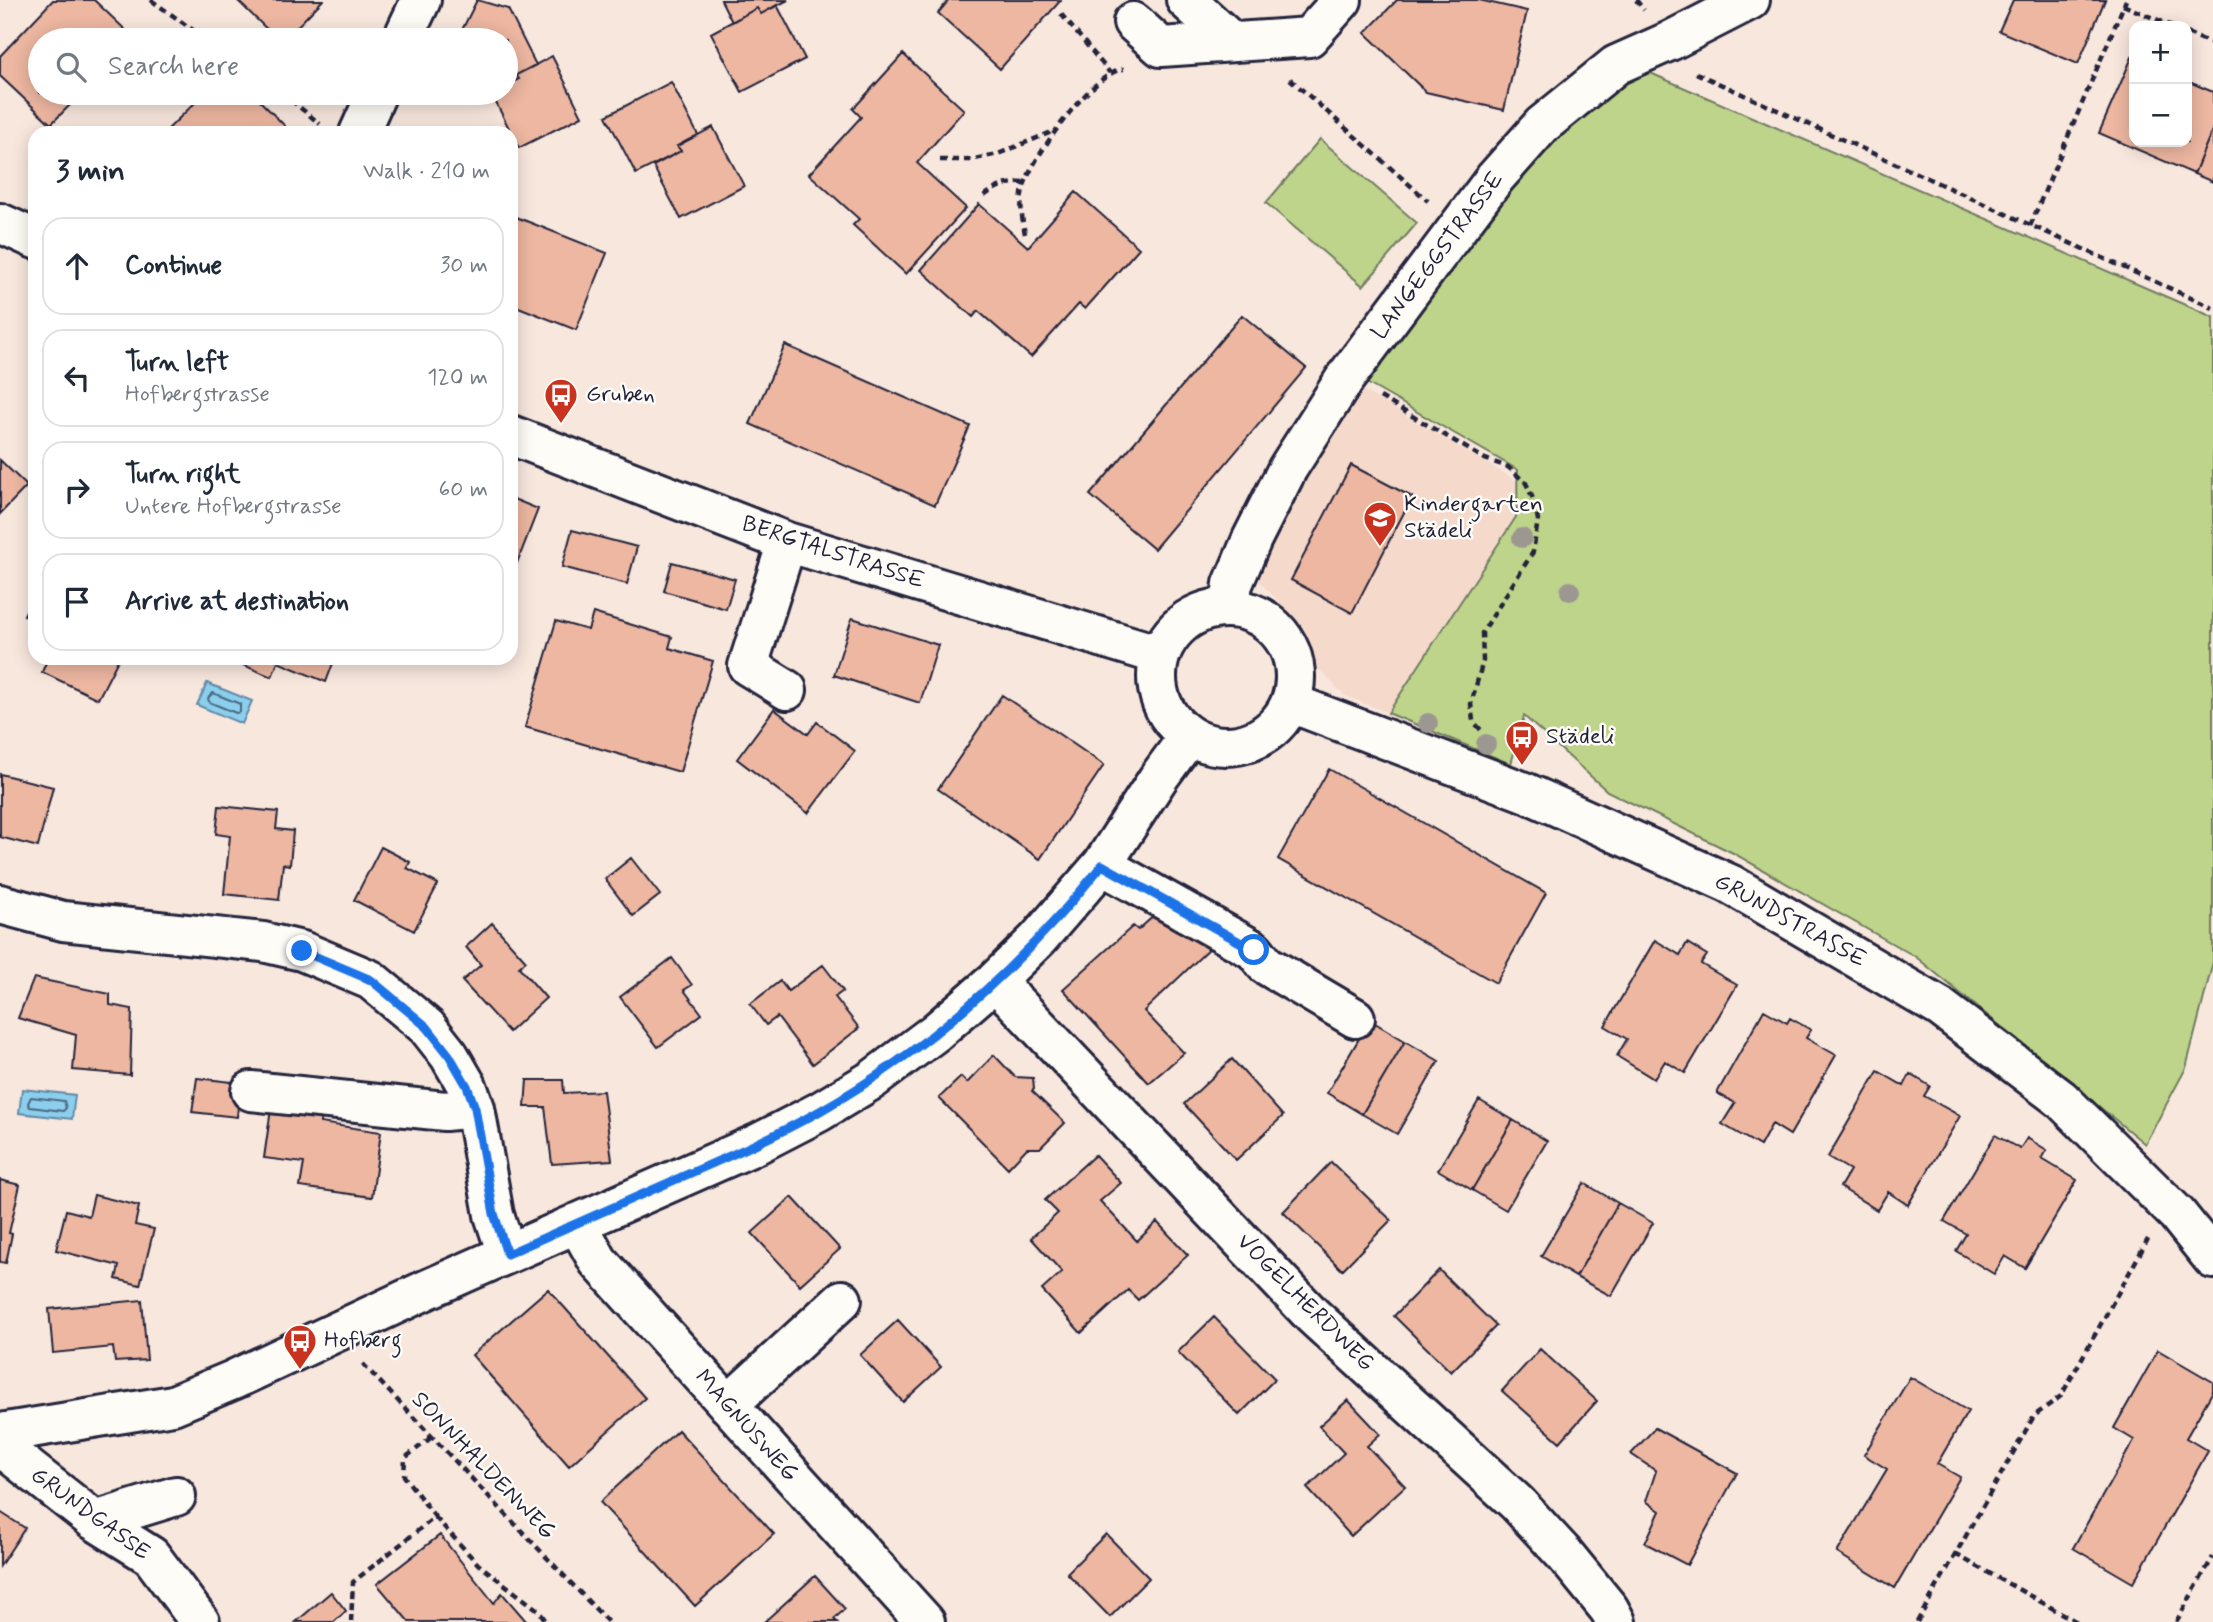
<!DOCTYPE html>
<html lang="en">
<head>
<meta charset="utf-8">
<style>
  :root { --surface:#fff; --page:#f6f6f7; --text:#1f2937; --muted:#747a83; --line:#e0e1e3 }
  body { margin:0; font-family:Mynerve,sans-serif; background:var(--page); color:var(--text) }
  .controls { position:absolute; right:21px; top:21px; display:grid; overflow:hidden; border-radius:14px; box-shadow:0 4px 18px #0003 }
  .controls button { width:63px; height:63px; display:grid; place-items:center; padding:0; border:0; border-bottom:2px solid var(--line); background:var(--surface); color:var(--text); font:35px sans-serif }
  .stop { position:absolute; width:21px; height:21px; margin:-16px; border:5px solid #1a73e8; border-radius:50%; background:#fff }
  .stop.end { background:#1a73e8; border-color:#fff; box-shadow:0 2px 7px #0008 }
  .list { margin:0; padding:0; list-style:none }
  h2 { display:flex; justify-content:space-between; align-items:center; height:91px; margin:0; padding:0 28px; font-size:30px }
  h2 small { font-size:23px; font-weight:400; color:var(--muted) }
  .list li { display:grid; grid-template-columns:46px 1fr auto; gap:21px; align-items:center; box-sizing:border-box; height:98px; margin:0 14px 14px; padding:0 14px; border:2px solid var(--line); border-radius:21px }
  .list b { display:block; font-size:26px; white-space:nowrap }
  .list p { margin:0; font-size:23px; white-space:nowrap; color:var(--muted) }
  .list em { font-size:23px; font-style:normal; color:var(--muted) }
  .icon { flex:none; width:38px; height:38px; fill:none; stroke:currentColor; stroke-width:2; stroke-linecap:round; stroke-linejoin:round }
  .map { position:relative; flex:none; width:2213px; height:1622px; overflow:hidden }
  .search { position:absolute; background:var(--surface); box-shadow:0 4px 18px #0003; left:28px; top:28px; width:490px; height:77px; display:flex; align-items:center; gap:18px; box-sizing:border-box; padding:0 24px; border-radius:38px; color:var(--muted); font-size:26px }
  .panel { position:absolute; background:var(--surface); box-shadow:0 4px 18px #0003; left:28px; top:126px; width:490px; height:539px; border-radius:21px }
  .map>svg:first-child { display:block }
</style>
</head>
<body>
<div class="map">
<svg width="2213" height="1622" viewBox="0 0 2213 1622">
  <rect width="100%" height="100%" fill="#f8e7dd"/>
  <filter id="ink" filterUnits="userSpaceOnUse"><feTurbulence type="fractalNoise" baseFrequency=".0143" numOctaves="2"/><feDisplacementMap in="SourceGraphic" scale="14" xChannelSelector="R" yChannelSelector="G"/><feConvolveMatrix kernelMatrix="1 2 1 2 8 2 1 2 1" color-interpolation-filters="sRGB"/></filter>
  <g filter="url(#ink)">
    <path fill="#f5d9cb" d="M1354,385L1517,481L1520,496L1516,517L1388,713L1344,695L1315,665L1303,627L1260,582L1257,563Z"/>
    <path fill="#bed48a" stroke="#707b62" stroke-width="2" d="M1648,72L2213,317V962L2186,1068L2145,1144L1916,957L1733,853L1607,791L1524,716L1511,764L1388,713L1516,517C1519,499 1516,487 1518,470L1358,378L1506,175L1628,74Z
      M1320,139L1417,223L1363,286L1266,203Z"/>
    <path fill="#8bcfed" stroke="#618aa6" stroke-width="2" d="M207,683L252,701L242,724L197,705Z
      M22,1089L75,1095L72,1119L19,1113Z"/>
    <g fill="none" stroke-linecap="round" stroke-linejoin="round">
      <path stroke="#4c6782" stroke-width="2" d="M213,693L240,704V712L236,713L209,702L208,698Z
        M31,1097L64,1101L66,1108L63,1111L30,1107L28,1103Z"/>
    </g>
    <path fill="#edb7a1" stroke="#22223b" stroke-width="2" d="M53,0H94L134,38L132,40H40V93H82L51,124L0,76V56Z
      M237,0H323L284,40H278Z
      M477,0L508,9L536,65L516,75L519,79L506,86V40H457Z
      M721,0H788L761,14L757,8L732,22Z
      M949,0H1061L1000,69L938,13Z
      M1397,0H1479L1527,11L1504,110L1426,92L1365,33Z
      M2013,0H2105L2078,64L1999,31Z
      M777,5L805,59L742,92L711,33L757,8L761,14Z
      M903,54L964,110L917,163L966,208L906,274L853,225L859,219L809,174L861,117L853,109Z
      M552,56L582,116L519,148L491,93H506V86L519,79L516,75Z
      M2132,57L2134,58V142H2187V81L2213,92V128L2194,174L2099,133Z
      M671,82L698,135L677,146L681,151L636,174L606,116Z
      M205,93H252L285,126L279,133H164Z
      M713,127L744,186L681,219L653,166L681,151L677,146Z
      M2213,128V182L2194,174Z
      M1076,192L1139,248L1085,309L1079,304L1031,357L978,311L973,317L921,270L979,204L1028,247Z
      M511,215L607,253L576,330L511,304Z
      M1242,315L1306,368L1154,549L1090,495Z
      M785,345L970,426L935,505L750,424Z
      M0,460L27,486L0,514Z
      M1351,465L1412,497L1352,613L1291,580Z
      M511,498L538,509L515,568L511,567Z
      M572,530L637,547L627,584L562,567Z
      M672,562L735,579L726,609L664,591Z
      M35,593V620L24,615Z
      M593,613L672,637L669,648L713,661L680,772L525,727L556,621L588,630Z
      M852,618L938,645L920,703L834,675Z
      M48,658H119L98,699L42,672Z
      M226,658H335L326,682L278,662L272,677Z
      M1002,695L1104,765L1040,859L938,789Z
      M774,709L808,734L817,722L855,751L808,813L737,759Z
      M1329,769L1546,893L1496,983L1278,859Z
      M0,774L53,787L38,847L0,837Z
      M219,806L278,812L276,829L293,831L290,865L283,864L279,900L224,894L230,836L216,834Z
      M381,847L410,862L407,868L438,884L414,931L354,900Z
      M631,858L660,895L633,916L605,879Z
      M1157,913L1212,946L1144,1011L1184,1053L1149,1083L1063,989L1133,926L1138,930Z
      M492,923L526,961L519,967L546,998L509,1032L462,981L481,965L466,947Z
      M1655,940L1680,955L1687,943L1707,955L1701,964L1737,985L1685,1073L1665,1061L1654,1079L1617,1056L1627,1039L1605,1026Z
      M672,958L692,985L684,990L702,1014L658,1047L620,997Z
      M823,965L843,991L835,997L859,1028L813,1064L777,1017L766,1025L750,1004L780,981L788,991Z
      M34,978L110,994V1005L132,1009L130,1075L73,1070L76,1035L18,1018Z
      M1764,1010L1787,1023L1790,1018L1811,1030L1806,1038L1836,1055L1790,1135L1772,1124L1760,1146L1722,1124L1735,1103L1717,1093Z
      M1370,1020L1405,1041L1362,1114L1327,1093Z
      M1405,1041L1439,1061L1397,1134L1362,1114Z
      M994,1055L1015,1077L1033,1078L1034,1089L1032,1091L1065,1123L1040,1148H1027L1008,1168L939,1098L961,1077L967,1083Z
      M1232,1059L1283,1116L1236,1160L1184,1104Z
      M1878,1071L1904,1086L1910,1074L1930,1086L1924,1096L1960,1116L1908,1205L1888,1192L1877,1210L1840,1187L1850,1170L1828,1157Z
      M197,1078L240,1083L237,1117L192,1112Z
      M527,1080H563L564,1093L603,1091L612,1160L552,1164L545,1107H525Z
      M1479,1100L1513,1120L1472,1190L1438,1170Z
      M272,1102L322,1109L320,1123L381,1132L372,1197L300,1187L304,1163L264,1158Z
      M1513,1120L1547,1141L1506,1210L1472,1190Z
      M1995,1135L2020,1149L2027,1138L2047,1150L2042,1159L2077,1180L2025,1268L2005,1256L1994,1274L1956,1251L1966,1234L1944,1221Z
      M1095,1155L1121,1183L1100,1201L1137,1241L1157,1222L1188,1255L1138,1300L1128,1290L1081,1333L1042,1290L1062,1272L1031,1238L1058,1213L1045,1200Z
      M1331,1162L1391,1220L1342,1270L1283,1212Z
      M0,1180L20,1185L9,1233L12,1234L6,1263L0,1262Z
      M1584,1183L1618,1203L1576,1277L1541,1256Z
      M94,1195L139,1206L135,1225L154,1229L140,1285L116,1279L119,1266L56,1250L66,1210L89,1216Z
      M792,1197L840,1249L800,1285L752,1233Z
      M1618,1203L1653,1223L1611,1296L1576,1277Z
      M1439,1270L1496,1326L1451,1372L1394,1316Z
      M548,1289L645,1398L569,1466L472,1355Z
      M142,1300L147,1360L115,1362L113,1347L53,1353L49,1309Z
      M1214,1317L1275,1379L1239,1415L1178,1352Z
      M898,1320L941,1367L903,1402L860,1355Z
      M1540,1349L1597,1401L1560,1442L1502,1391Z
      M2158,1350L2213,1382V1391L2186,1438L2208,1451L2133,1583L2073,1548L2134,1440L2114,1428Z
      M1910,1377L1968,1411L1937,1464L1960,1477L1895,1588L1837,1553L1887,1469L1864,1455Z
      M1348,1400L1380,1434L1367,1446L1405,1486L1351,1536L1307,1488L1344,1453L1319,1426Z
      M1655,1428L1737,1473L1687,1565L1645,1543L1660,1511L1646,1501L1656,1471L1631,1454Z
      M678,1430L774,1534L695,1606L600,1502Z
      M0,1512L25,1528L0,1566Z
      M1106,1534L1149,1578L1110,1617L1067,1573Z
      M440,1535L494,1603L502,1593L527,1622H409L377,1584Z
      M815,1576L845,1609L834,1619L837,1622H764Z
      M331,1592L346,1611L334,1622H296Z"/>
    <g fill="none" stroke-linecap="round" stroke-linejoin="round">
      <defs>
        <path id="minor" d="M1186,0L1232,42
          M1133,22L1161,47L1309,37L1342,0
          M402,40L421,0
          M359,133L377,93
          M0,223L35,239
          M511,435L787,542L1160,655
          M787,542L748,666L787,690
          M1157 677a69 69 0 1 1 138 0a69 69 0 1 1-138 0Z
          M1229,608L1233,584L1252,539L1288,468L1346,377L1495,178L1542,125L1616,65L1670,41L1750,0
          M1291,703L1527,793L1730,884L1940,1007L2061,1099L2177,1214L2213,1259
          M1102,865L1254,950L1266,965L1355,1018
          M0,904L63,921L263,942L302,951L371,980L427,1027L449,1055L467,1086L475,1108L494,1215L507,1254
          M995,981L1313,1316L1517,1503L1565,1555L1609,1609L1616,1622
          M251,1091L445,1111L475,1108
          M577,1223L598,1261L925,1622
          M728,1405L842,1300
          M0,1433L173,1405L233,1380L428,1289L757,1144L819,1112L872,1080L936,1032L995,981L1038,939L1102,865L1159,777L1189,736
          M0,1446L95,1521L151,1556L200,1622
          M95,1521L176,1496"/>
      </defs>
      <use href="#minor" stroke="#22223b" stroke-width="44"/>
      <path stroke="#22223b" stroke-width="4.5" stroke-dasharray="7 5" stroke-linecap="butt" d="M151,0L207,40
        M1636,0L1644,10
        M2123,5L2172,26
        M1061,14L1110,73
        M2187,33L2213,44
        M1696,73L2213,308
        M1290,79L1428,201
        M281,93L291,100L321,93
        M291,100L320,124
        M940,160H970L998,154L1054,131
        M984,196C997,186 1008,182 1025,183
        M2030,226L2126,0
        M1025,234C1022,219 1019,201 1024,186C1033,157 1093,71 1124,69
        M1380,397L1485,459L1508,467L1526,483L1534,501L1538,520L1533,552L1482,633L1483,661L1471,704L1473,721L1481,730
        M363,1364L608,1622
        M435,1517L478,1564L538,1610L547,1622
        M1955,1554L2077,1622
        M351,1622L353,1582L435,1517L404,1476L405,1458L432,1437
        M1917,1622L2034,1416L2061,1396L2148,1239
        M2176,1622L2213,1557"/>
      <use href="#minor" stroke="#fdfcf7" stroke-width="38"/>
    </g>
    <g fill="#9c9891">
      <circle cx="1522" cy="538" r="10"/>
      <circle cx="1570" cy="591" r="10"/>
      <circle cx="1428" cy="723" r="10"/>
      <circle cx="1486" cy="744" r="10"/>
    </g>
  </g>
  <g fill="none" stroke-linecap="round" stroke-linejoin="round" filter="url(#ink)">
    <path stroke="#1a73e8" stroke-width="9" d="M302,951L371,980L427,1027L449,1055L467,1086L475,1108L494,1214L507,1254C563,1229 620,1204 677,1179C725,1158 774,1137 820,1111C929,1049 1024,963 1102,865L1254,950"/>
  </g>
  <defs>
    <symbol id="bus-pin" viewBox="-11 -11 22 30"><path d="M0 17L-7.5 6A9.5 9.5 0 1 1 7.5 6Z" fill="#c8321e" stroke="#fdfcf7"/><path d="M-5-6H5V4H4V6H2V4H-2V6H-4V4H-5ZM-3.5-4V0h7V-4ZM-3.5 1.2v1.5H-2V1.2ZM2 1.2v1.5H3.5V1.2Z" fill="#fff"/></symbol>
    <symbol id="school-pin" viewBox="-11 -11 22 30"><path d="M0 17L-7.5 6A9.5 9.5 0 1 1 7.5 6Z" fill="#c8321e" stroke="#fdfcf7"/><path d="M0-5L7-2L0 1L-7-2ZM-4 1L0 2.5L4 1V4Q0 6-4 4Z" fill="#fff"/></symbol>
  </defs>
  <g fill-rule="evenodd">
    <use href="#bus-pin" x="542" y="376" width="38" height="52"/>
    <use href="#school-pin" x="1361" y="499" width="38" height="52"/>
    <use href="#bus-pin" x="1503" y="718" width="38" height="52"/>
    <use href="#bus-pin" x="281" y="1322" width="38" height="52"/>
  </g>
  <g text-anchor="middle" dominant-baseline="central" stroke-width="5" stroke-linejoin="round" paint-order="stroke">
    <g font-size="23" fill="#22223b" stroke="#fdfcf7">
      <text transform="translate(1438 256) rotate(-53)">LANGEGGSTRASSE</text>
      <text transform="translate(833 553) rotate(18)">BERGTALSTRASSE</text>
      <text transform="translate(1790 921) rotate(29)">GRUNDSTRASSE</text>
      <text transform="translate(1305 1303) rotate(45)">VOGELHERDWEG</text>
      <text transform="translate(746 1426) rotate(48)">MAGNUSWEG</text>
      <text transform="translate(483 1466) rotate(46)">SONNHALDENWEG</text>
      <text transform="translate(90 1514) rotate(36)">GRUNDGASSE</text>
    </g>
    <g font-size="23" fill="#22223b" stroke="#fdfcf7" text-anchor="start">
      <text x="586" y="395">Gruben</text>
      <text x="1404" y="505">Kindergarten<tspan x="1404" dy="26">Städeli</tspan></text>
      <text x="1546" y="737">Städeli</text>
      <text x="324" y="1341">Hofberg</text>
    </g>
  </g>
</svg>
<div class="controls">
<button>+</button>
<button>−</button>
</div>
<div class="stop" style="left:1254px;top:950px"></div>
<div class="stop end" style="left:302px;top:951px"></div>
<div class="search"><svg class="icon" aria-label="search" viewBox="0 0 24 24"><circle cx="10" cy="10" r="6"/><path d="M15 15l6 6"/></svg>Search here</div>
<section class="panel">
<h2>3 min<small>Walk · 210 m</small></h2>
<ul class="list">
<li><svg class="icon" aria-label="ahead" viewBox="0 0 24 24"><path d="M12 20V5M6 11l6-6 6 6"/></svg><div><b>Continue</b></div><em>30 m</em></li>
<li><svg class="icon" aria-label="left" viewBox="0 0 24 24"><path d="M17 20v-9H6M10 6l-5 5 5 5"/></svg><div><b>Turn left</b><p>Hofbergstrasse</p></div><em>120 m</em></li>
<li><svg class="icon" aria-label="right" viewBox="0 0 24 24"><path d="M7 20v-9h11M14 6l5 5-5 5"/></svg><div><b>Turn right</b><p>Untere Hofbergstrasse</p></div><em>60 m</em></li>
<li><svg class="icon" aria-label="arrive" viewBox="0 0 24 24"><path d="M6 21V4h12l-3 4 3 4H6"/></svg><div><b>Arrive at destination</b></div></li>
</ul>
</section>
</div>
</body>
</html>
